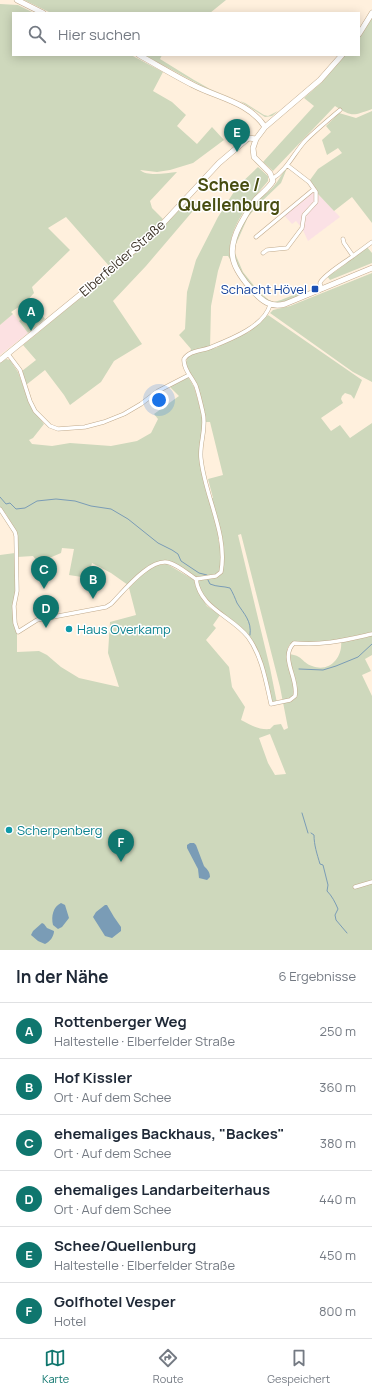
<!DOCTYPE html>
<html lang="de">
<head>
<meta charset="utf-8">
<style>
  :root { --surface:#fff; --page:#f6f6f7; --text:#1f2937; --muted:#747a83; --line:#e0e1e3; --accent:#0f766e }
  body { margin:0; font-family:Manrope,sans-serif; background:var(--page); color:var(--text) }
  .you { position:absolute; left:159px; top:400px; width:14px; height:14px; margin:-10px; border:3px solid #fff; border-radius:50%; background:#1a73e8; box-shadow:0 0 0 6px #1a73e833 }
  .badge { display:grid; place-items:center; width:26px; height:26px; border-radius:50%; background:var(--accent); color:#fff; font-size:13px; font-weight:700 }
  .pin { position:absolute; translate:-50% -33px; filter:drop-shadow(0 1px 2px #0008) }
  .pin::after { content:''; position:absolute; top:21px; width:14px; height:12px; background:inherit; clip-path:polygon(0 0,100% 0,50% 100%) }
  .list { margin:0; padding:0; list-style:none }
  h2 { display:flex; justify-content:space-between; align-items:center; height:52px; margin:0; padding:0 16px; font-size:17px }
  h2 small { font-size:13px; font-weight:400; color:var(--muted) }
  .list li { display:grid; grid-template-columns:26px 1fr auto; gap:12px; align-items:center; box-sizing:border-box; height:56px; padding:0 16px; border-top:1px solid var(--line) }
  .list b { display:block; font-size:15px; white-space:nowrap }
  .list p { margin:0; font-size:13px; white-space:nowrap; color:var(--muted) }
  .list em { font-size:13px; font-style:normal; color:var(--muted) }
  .icon { flex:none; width:22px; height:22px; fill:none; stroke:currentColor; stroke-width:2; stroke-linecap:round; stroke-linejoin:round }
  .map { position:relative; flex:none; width:372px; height:950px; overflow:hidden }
  .search { position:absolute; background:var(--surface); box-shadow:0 2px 10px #0003; left:12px; right:12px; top:12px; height:44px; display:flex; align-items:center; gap:10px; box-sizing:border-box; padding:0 14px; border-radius:0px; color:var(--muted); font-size:15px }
  .sheet { height:388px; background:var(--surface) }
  nav { display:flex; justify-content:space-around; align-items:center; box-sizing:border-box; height:56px; border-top:1px solid var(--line); background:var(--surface); font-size:11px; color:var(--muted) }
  nav a { display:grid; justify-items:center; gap:2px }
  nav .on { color:var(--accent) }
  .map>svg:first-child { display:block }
</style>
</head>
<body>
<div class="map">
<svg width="372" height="950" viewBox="0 0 372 950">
  <rect width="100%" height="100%" fill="#fff0dd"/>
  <path fill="#fbe1e5" d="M314,190L340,217L308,241L302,228L296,221L292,224L284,215Z"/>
  <path fill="#fce1e2" d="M13,314L28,333L0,355V325Z"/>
  <path fill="#ced8bc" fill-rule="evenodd" d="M24,0H226L210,13H51Z
    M0,4L18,5L34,13H13V55H131L163,72L153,91L172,102L186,115L177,126L197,144L212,127L224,140L193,163L170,170L157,172L140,170C148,177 166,173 177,172L150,201L152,208L163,219L134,247L110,267L66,217L48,228L70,250L32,287L34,293L25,303L11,312L13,314L0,325Z
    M372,17V109C353,116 352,117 335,106L273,171L263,162L314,106L304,98L321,83L345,55H359V37Z
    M144,55H162L160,59L194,80L210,89L245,103L264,115L268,116L278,111L272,116L265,117L240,101L204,87Z
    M372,111V223L352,197L334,211L318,194L310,180L318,169L342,153L338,148L327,155L322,140L331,132L326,126L339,113L356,118Z
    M258,167L268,176V181C250,202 224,231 231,261L228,256H223L218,271L211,306L210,349L216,348L230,340L249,332L268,315L362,380L354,399L351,395L345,393L342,396L341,399L343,403L321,418L331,431L340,425L350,438L372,423V655L365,659L371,671L362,675L372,696V950H0V555L15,553L16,589L13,606L17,629V652L39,651L47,655L61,667L79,678L119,687L108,653L110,622L136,615L129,588L144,572L157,565L167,564L194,580L199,593L207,606L220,615L213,625L216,628L206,640L229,667L232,687L245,707L241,720C251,725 258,730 270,729L274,725L281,724L284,730L288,728L280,687L241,534L238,535L270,668L277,703L272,702L266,676L247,634L209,604L201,593L198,584L199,580L222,572L224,558L221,539H218L221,549V564L219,571L217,574L209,576L195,577L170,563L154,564L128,585L111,573L92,563L88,578L69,575L74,549L62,548L61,553L47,559L36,560L33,556L17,557L18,536L6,514L0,509V363L6,359L10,360L18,372L30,405L44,424L33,438L29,440L32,444L52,446L70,443L111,446L137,441L151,433L158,419L154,414L179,396L169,386L188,377L194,387L203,418L200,453L209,499L213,498L208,479L223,475L210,422H206L197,387L187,369L186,362L191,349L179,335L185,329L187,292L196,260L218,217L237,187ZM341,641C343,657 330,673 312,666C301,662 303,655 288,654L287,649L290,644ZM270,734L286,774L275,775L268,763L259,738Z
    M286,168H287L281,183L259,204L248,217L236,244L234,251L243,272L259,292L269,300L274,302L281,300L303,291L304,294C280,303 273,310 253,287C245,279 234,266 234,253C234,235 247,214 258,201C263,195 269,192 274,186C278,181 282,174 286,168Z
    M190,199L198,205L146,266L113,301L142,344L114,361L101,382L70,405L64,395L45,370L26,385L22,371L36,360L23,345L130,257L157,233Z
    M367,247L372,253V263L330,280L327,276L336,271Z
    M372,273V382L353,372L270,313L273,310L290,306Z
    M36,307L45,319L28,333L19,321Z"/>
  <path fill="#7a9cb6" d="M190,843H194L196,845L204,866C207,869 210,872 210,877L207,880L199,878L198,869L187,848V845Z
    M61,903L65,905L69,918L62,927L58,929L53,925C51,916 53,907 61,903Z
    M105,905H107L114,917L121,927V931L112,938L105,936L93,917L96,912Z
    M42,923L44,924L47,928L54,931C54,936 50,942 45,944L38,941L31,935L33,931Z"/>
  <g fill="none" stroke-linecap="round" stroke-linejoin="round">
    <path stroke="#7a9cb6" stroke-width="1" d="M0,497L6,504L10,503L16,509L25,508L37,501L56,499L75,501L91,506L111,509L128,519L158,543L172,550L178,554L181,561L199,573L207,575
      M208,580L210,584C217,587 223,586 230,588C233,593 235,598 237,603C244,614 252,621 250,635
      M299,669L323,670L336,666L358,657L372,644
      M302,813L308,833
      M311,833L314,835C314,845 317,854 320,864L323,865L328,885L327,891C332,896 335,902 338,909L335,915L336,920L347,933"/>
    <defs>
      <path id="street" d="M272,179C287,170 294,153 305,141C316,130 328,120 340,110
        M256,237L314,189
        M343,239L344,243L353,256L372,242
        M263,253L267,250L287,248L302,228L304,215L316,202V192L309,182L287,165
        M322,289C321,286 320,285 320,283C322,276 347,261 353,256
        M8,354L20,370L30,401L35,411L50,426L58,429L85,427L104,422L124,414L141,404L158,391L189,375
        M0,509L15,532L16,536L17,591L14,606L15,623L18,632L37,620L106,607L111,604C123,592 151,556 170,563C179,566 188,574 196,579
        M196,579L216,576L221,572C228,534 205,497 201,459C199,443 207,429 203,413C201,404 199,395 196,386C192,377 183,369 184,359C189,351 200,351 209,348C229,340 264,327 270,305
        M196,579C200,609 232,616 248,637C262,656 266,682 271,704L290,700L295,696C299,679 279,657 294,643C322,646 345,640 372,634
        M355,887L372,882"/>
      <path id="secondary" d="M17,0L43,13
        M359,34L372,13
        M139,55C157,65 175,76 193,85C218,98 249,102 265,127
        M342,55L320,80L265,127L256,139L253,148L254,157L270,173L273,181C269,188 262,193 256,199C250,207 245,216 240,225C225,253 233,269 253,291C262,301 271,308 285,304L372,268
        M0,360L141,245L154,233L219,163L246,140L249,138L256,139"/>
    </defs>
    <use href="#street" stroke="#c1aa8c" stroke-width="4.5"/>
    <use href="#secondary" stroke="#c1aa8c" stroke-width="6"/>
    <use href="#street" stroke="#fff" stroke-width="3.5"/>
    <use href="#secondary" stroke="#fff" stroke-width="5"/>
  </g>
  <rect fill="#1a4fb4" stroke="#fff" stroke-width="1.5" x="311" y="285" width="8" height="8" rx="2"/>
  <g fill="#0f9aa8" stroke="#fff" stroke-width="1.5">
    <circle cx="69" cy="629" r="4"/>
    <circle cx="9" cy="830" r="4"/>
  </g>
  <g text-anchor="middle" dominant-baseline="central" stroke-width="3" stroke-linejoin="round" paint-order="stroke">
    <g font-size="13" fill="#3e3529" stroke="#fff">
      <text transform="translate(122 258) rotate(-41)">Elberfelder Straße</text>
    </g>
    <g font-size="13" fill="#164399" stroke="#fff" text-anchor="end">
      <text x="307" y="289">Schacht Hövel</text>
    </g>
    <g font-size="13" fill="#0d838f" stroke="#fff" text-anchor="start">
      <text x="77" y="629">Haus Overkamp</text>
      <text x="17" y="830">Scherpenberg</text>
    </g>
    <g font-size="17" font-weight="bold" fill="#474d11" stroke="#fff">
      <text x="229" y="184">Schee /<tspan x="229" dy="20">Quellenburg</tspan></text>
    </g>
  </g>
</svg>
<div class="you"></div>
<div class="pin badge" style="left:31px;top:331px">A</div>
<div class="pin badge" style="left:93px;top:599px">B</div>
<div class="pin badge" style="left:44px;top:589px">C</div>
<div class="pin badge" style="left:46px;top:628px">D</div>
<div class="pin badge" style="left:237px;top:152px">E</div>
<div class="pin badge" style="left:121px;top:862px">F</div>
<div class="search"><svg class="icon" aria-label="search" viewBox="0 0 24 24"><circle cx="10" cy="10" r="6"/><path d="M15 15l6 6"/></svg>Hier suchen</div>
</div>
<section class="sheet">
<h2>In der Nähe<small>6 Ergebnisse</small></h2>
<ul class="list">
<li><span class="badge">A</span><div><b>Rottenberger Weg</b><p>Haltestelle · Elberfelder Straße</p></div><em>250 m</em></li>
<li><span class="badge">B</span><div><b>Hof Kissler</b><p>Ort · Auf dem Schee</p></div><em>360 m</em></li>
<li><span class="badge">C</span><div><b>ehemaliges Backhaus, &quot;Backes&quot;</b><p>Ort · Auf dem Schee</p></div><em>380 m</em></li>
<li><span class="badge">D</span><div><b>ehemaliges Landarbeiterhaus</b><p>Ort · Auf dem Schee</p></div><em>440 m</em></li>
<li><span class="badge">E</span><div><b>Schee/Quellenburg</b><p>Haltestelle · Elberfelder Straße</p></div><em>450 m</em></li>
<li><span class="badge">F</span><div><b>Golfhotel Vesper</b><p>Hotel</p></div><em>800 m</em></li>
</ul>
</section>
<nav>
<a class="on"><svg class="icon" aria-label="map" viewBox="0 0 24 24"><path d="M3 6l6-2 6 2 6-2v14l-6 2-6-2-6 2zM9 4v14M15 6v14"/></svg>Karte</a>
<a><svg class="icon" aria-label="directions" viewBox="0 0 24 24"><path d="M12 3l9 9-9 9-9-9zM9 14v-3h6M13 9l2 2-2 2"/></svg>Route</a>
<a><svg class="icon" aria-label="saved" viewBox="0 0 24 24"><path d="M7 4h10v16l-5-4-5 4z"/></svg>Gespeichert</a>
</nav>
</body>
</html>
